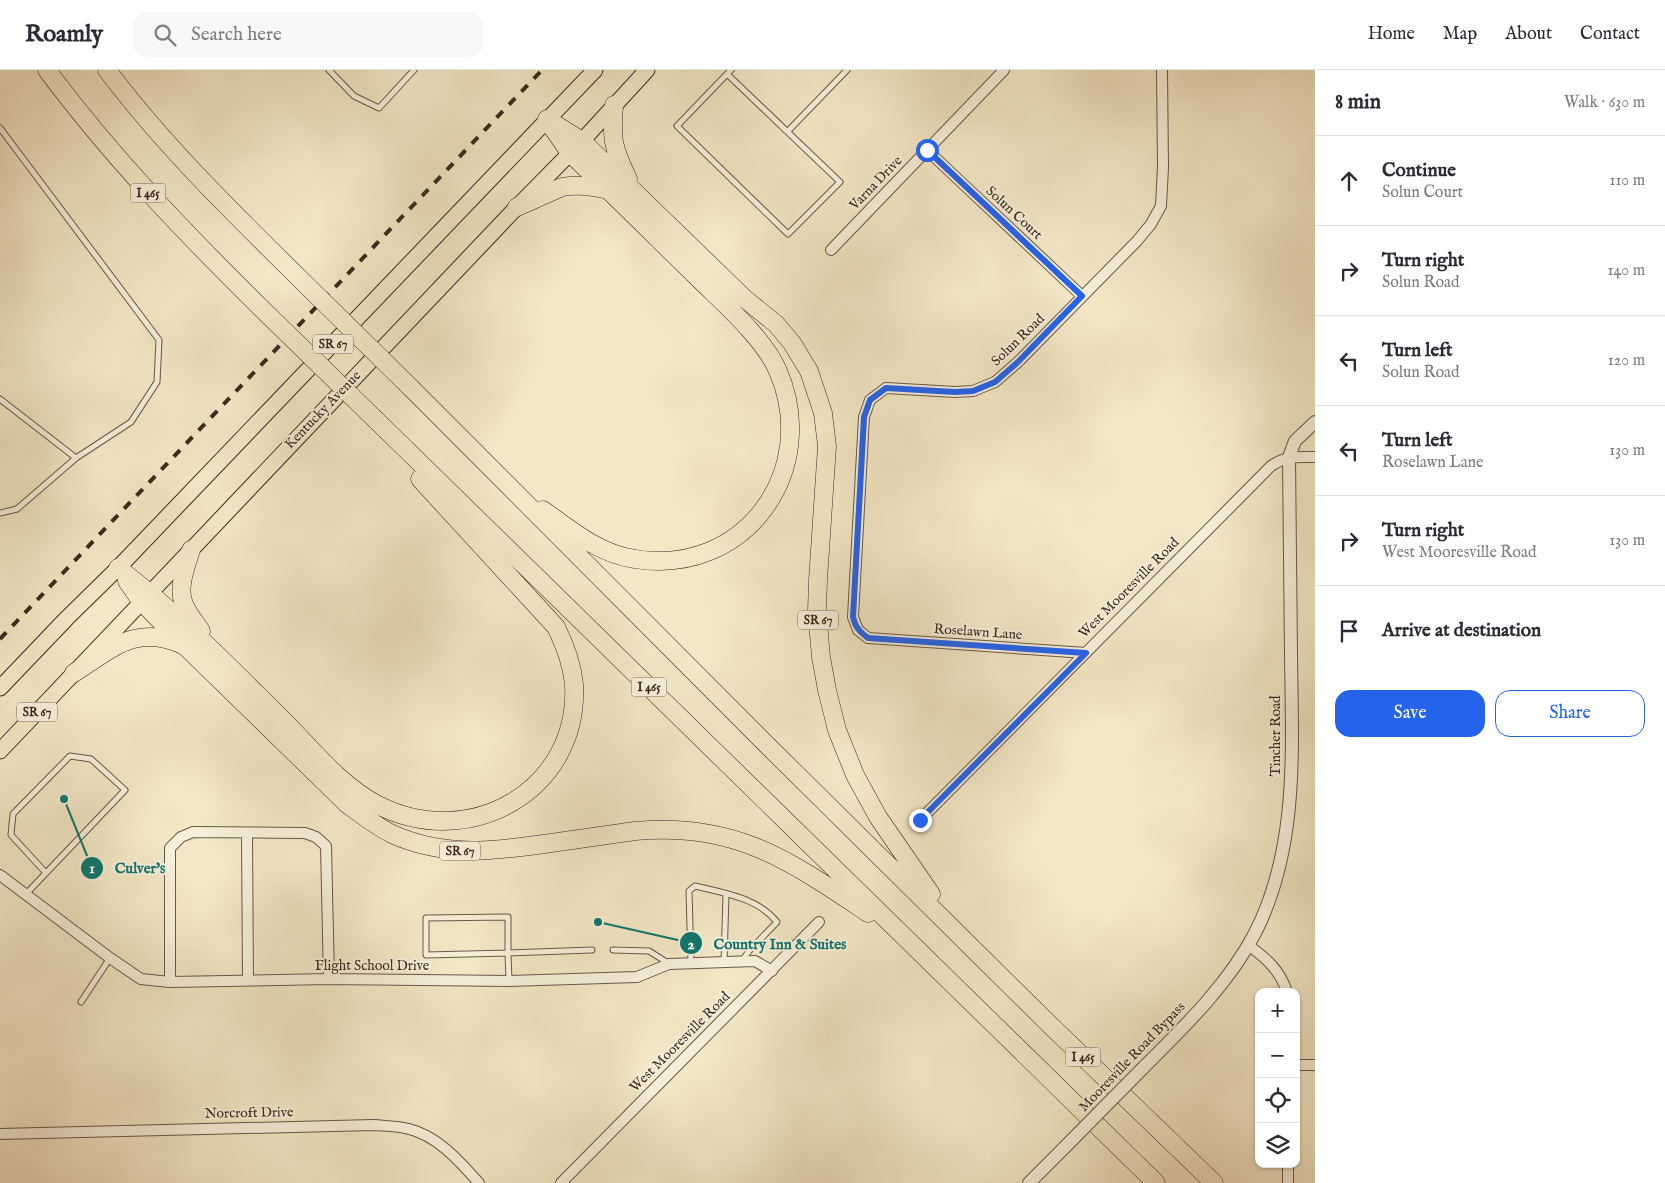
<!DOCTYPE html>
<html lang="en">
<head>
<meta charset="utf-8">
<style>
  :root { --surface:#fff; --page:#f7f7f7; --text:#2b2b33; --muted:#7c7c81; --line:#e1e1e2; --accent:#2563eb }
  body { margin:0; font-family:"IM FELL English",serif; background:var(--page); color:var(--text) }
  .controls { position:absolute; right:15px; bottom:15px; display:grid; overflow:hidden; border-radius:10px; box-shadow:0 1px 4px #0004 }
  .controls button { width:45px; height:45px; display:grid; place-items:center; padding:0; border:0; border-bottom:1px solid var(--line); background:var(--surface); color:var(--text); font:25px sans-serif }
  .stop { position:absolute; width:15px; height:15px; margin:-11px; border:4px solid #2563eb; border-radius:50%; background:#fff }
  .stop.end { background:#2563eb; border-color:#fff; box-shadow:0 1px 5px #0008 }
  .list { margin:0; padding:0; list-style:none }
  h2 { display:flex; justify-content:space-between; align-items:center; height:65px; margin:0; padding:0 20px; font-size:21px }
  h2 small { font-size:16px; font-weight:400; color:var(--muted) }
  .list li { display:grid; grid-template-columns:32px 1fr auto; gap:15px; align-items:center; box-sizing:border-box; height:90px; padding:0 20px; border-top:1px solid var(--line) }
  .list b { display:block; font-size:19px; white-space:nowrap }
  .list p { margin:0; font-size:16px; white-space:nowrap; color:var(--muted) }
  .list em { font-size:16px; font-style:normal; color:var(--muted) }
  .actions { display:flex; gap:10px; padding:15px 20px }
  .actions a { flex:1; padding:11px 0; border:1px solid var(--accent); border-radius:15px; text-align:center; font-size:18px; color:var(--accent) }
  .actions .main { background:var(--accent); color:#fff }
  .icon { flex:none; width:28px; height:28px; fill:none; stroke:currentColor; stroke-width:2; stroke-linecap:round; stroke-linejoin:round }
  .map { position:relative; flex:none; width:1315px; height:1113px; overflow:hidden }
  header { display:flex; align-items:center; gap:30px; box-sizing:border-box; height:70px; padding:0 25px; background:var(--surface); border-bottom:1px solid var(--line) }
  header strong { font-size:24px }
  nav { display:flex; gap:28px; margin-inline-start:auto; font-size:18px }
  .search { width:350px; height:45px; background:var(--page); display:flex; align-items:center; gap:12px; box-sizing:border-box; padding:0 18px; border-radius:15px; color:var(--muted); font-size:19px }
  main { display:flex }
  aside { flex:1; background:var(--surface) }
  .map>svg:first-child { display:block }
</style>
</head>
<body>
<header>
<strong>Roamly</strong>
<div class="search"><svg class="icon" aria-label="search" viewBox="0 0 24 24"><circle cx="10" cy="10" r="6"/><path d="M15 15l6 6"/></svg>Search here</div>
<nav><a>Home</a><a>Map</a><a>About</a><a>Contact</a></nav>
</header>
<main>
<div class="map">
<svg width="1315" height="1113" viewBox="0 0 1315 1113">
  <rect width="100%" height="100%" fill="#f3e7c6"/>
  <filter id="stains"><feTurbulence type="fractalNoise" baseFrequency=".004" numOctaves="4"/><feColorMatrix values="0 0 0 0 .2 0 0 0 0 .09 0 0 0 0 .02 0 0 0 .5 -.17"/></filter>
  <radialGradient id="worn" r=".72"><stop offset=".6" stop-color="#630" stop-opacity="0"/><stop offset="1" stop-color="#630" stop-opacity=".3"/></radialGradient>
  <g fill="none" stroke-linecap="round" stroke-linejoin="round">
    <defs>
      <path id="service" d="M329,0L354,26L379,38L414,0
        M727,4L840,112L788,164L677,56L727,4L731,0
        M0,58L159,270L157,312L131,352L76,388
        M788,61L847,0
        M0,329L76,388L17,439L0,443
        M26,824L125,720L91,689L70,686L13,744L11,765L46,803
        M613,880L649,881L668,893
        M724,892L726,824
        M691,893L689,821L695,816C724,823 758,828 777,852L749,881L742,891
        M509,911L508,883L426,885V848L508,847V883L592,880
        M81,932L110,888"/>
      <path id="minor" d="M927,80L1082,226
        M831,180L1004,0
        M1086,583L868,568L858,560L853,547L864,347L870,330L886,318L955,322L973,321L995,312L1018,292L1137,171L1151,154L1161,136L1163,97L1162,0
        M920,750L1271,396C1287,385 1297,387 1315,387
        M247,763L248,910
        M0,805L110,888L141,909L170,912L329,909L509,911L637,907L669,894L755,891L772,901
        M1248,875C1266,888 1280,900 1287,922
        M170,912V778L181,767L193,762L305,763L316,767L326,776L329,909
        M1296,995H1315
        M0,1064L374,1055C386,1056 398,1056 409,1059C438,1066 460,1092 479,1113
        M561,1113L819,852
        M1288,1113V1094"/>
      <path id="tertiary" d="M1142,999C1183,958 1228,915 1255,863C1299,777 1292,677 1291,584C1290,518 1290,452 1289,387L1295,371L1315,352
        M1029,1113L1064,1078"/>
      <path id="primary" d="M0,618L67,548L118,498L595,0
        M0,681L517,137L582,71L647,0"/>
      <path id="motorway" d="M47,0C111,86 184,162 260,237
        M107,0C163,74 228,138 294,203
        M614,35C611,69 613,78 628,109
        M547,49L582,71L744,228L776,254L792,273L809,301L823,343L827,376L818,510L817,541L821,587L827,620L837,660L855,705L878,747L931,824
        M517,137L562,117C579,114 593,117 609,120
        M410,317L769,677L1048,953L1214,1113
        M377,351L1156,1113
        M543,440C571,460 599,484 635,489C744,507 821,401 778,301C764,268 723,233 697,207C655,166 613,124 570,83L552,57
        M191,480C186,496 177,518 184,534C188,544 195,552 201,561
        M118,498C180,545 233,601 288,655C315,683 343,717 378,735C470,782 580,720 574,614C572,594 565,575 556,557L420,409
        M127,511L141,531L181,572
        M74,603C113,578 137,553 185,576L347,734C362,745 376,756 392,764C445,788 496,781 551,773C579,769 607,765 635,761C736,752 788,790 868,843"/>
    </defs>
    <use href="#service" stroke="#675848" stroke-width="7"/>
    <use href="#minor" stroke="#675848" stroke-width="12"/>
    <use href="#tertiary" stroke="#675848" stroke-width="14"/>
    <use href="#primary" stroke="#38291e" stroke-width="17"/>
    <use href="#motorway" stroke="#38291e" stroke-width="19"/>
    <use href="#service" stroke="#f7efda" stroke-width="5"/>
    <use href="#minor" stroke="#f7efda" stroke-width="10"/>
    <use href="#tertiary" stroke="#f7efda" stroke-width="12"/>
    <use href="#primary" stroke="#f3e7c6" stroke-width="15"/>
    <use href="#motorway" stroke="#f3e7c6" stroke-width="18"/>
    <path stroke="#38291e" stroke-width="4" stroke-dasharray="9 9" stroke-linecap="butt" d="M0,569L542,0"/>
    <defs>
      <path id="tertiary-bridge" d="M1064,1078L1142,999"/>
      <path id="motorway-bridge" d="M294,203L410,317
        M260,237L377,351"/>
    </defs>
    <use href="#tertiary-bridge" stroke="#675848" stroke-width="14" stroke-linecap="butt"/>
    <use href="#motorway-bridge" stroke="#38291e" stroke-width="19" stroke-linecap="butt"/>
    <use href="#tertiary-bridge" stroke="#f7efda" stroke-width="12"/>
    <use href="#motorway-bridge" stroke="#f3e7c6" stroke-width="18"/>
  </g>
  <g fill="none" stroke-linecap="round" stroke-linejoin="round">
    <path stroke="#2563eb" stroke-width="6" d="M920,750L1086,583L868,568C860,562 855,557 853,547L864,347L870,330L886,318L955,322L973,321L995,312L1018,292L1082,226L927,80"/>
  </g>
  <g text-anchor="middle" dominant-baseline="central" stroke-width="4" stroke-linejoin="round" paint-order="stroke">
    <g fill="#f7efda" stroke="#716456" stroke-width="1">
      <rect x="130.5" y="113.5" width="35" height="19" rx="4"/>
      <rect x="313" y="264.5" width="40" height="19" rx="4"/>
      <rect x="798" y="540.5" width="40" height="19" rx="4"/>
      <rect x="631.5" y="607.5" width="35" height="19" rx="4"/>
      <rect x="17" y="632.5" width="40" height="19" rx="4"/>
      <rect x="440" y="771.5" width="40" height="19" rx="4"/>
      <rect x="1065.5" y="977.5" width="35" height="19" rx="4"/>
    </g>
    <g font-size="12" font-weight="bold" fill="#38291e">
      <text x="148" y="123">I 465</text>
      <text x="333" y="274">SR 67</text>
      <text x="818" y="550">SR 67</text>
      <text x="649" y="617">I 465</text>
      <text x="37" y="642">SR 67</text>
      <text x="460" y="781">SR 67</text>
      <text x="1083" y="987">I 465</text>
    </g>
    <g font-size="14" fill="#38291e" stroke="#f7efda">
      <text transform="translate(876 113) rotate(-46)">Varna Drive</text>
      <text transform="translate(1014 143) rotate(43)">Solun Court</text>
      <text transform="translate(1018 270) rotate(-44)">Solun Road</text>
      <text transform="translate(323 340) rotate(-46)">Kentucky Avenue</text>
      <text transform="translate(1129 518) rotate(-45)">West Mooresville Road</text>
      <text transform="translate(978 562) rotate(4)">Roselawn Lane</text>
      <text transform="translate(1276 666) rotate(-90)">Tincher Road</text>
      <text x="372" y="896">Flight School Drive</text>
      <text transform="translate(680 972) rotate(-45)">West Mooresville Road</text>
      <text transform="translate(1132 987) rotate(-46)">Mooresville Road Bypass</text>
      <text transform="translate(249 1043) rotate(-1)">Norcroft Drive</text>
    </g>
  </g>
  <path fill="none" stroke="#0f766e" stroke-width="2" d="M64 729L92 798M598 852L691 873"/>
  <g fill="#0f766e" stroke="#f7efda" stroke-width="2">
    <circle cx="64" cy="729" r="5"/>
    <circle cx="598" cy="852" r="5"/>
    <circle cx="92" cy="798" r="12"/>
    <circle cx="691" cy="873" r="12"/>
  </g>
  <g font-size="15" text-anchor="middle" font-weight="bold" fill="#fff">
    <text x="92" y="803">1</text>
    <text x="691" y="879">2</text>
  </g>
  <g font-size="15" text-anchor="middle" font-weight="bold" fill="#0f766e" stroke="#f7efda" stroke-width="4" stroke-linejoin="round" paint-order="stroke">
    <text x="140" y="803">Culver's</text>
    <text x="780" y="879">Country Inn &amp; Suites</text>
  </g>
  <rect width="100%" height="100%" filter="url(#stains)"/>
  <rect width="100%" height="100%" fill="url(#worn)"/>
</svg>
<div class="controls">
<button>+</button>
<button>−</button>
<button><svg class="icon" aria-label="locate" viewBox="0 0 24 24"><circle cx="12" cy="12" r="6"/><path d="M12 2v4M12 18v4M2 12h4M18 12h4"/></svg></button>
<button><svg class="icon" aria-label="layers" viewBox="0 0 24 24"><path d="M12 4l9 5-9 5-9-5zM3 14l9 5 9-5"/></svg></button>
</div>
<div class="stop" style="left:927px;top:80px"></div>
<div class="stop end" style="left:920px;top:750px"></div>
</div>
<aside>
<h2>8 min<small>Walk · 630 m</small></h2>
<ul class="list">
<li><svg class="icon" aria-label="ahead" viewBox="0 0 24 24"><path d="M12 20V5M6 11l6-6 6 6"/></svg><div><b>Continue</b><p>Solun Court</p></div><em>110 m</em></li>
<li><svg class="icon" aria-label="right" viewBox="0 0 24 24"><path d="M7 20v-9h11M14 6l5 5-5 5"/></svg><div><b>Turn right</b><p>Solun Road</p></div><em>140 m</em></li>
<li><svg class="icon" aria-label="left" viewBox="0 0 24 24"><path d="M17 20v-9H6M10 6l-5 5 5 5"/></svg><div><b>Turn left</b><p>Solun Road</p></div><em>120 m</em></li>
<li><svg class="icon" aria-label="left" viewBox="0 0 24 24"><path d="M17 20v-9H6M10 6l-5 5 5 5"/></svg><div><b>Turn left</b><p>Roselawn Lane</p></div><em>130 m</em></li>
<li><svg class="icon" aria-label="right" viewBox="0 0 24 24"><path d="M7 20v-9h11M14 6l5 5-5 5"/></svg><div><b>Turn right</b><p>West Mooresville Road</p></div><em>130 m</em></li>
<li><svg class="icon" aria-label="arrive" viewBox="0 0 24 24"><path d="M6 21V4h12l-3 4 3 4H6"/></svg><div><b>Arrive at destination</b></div></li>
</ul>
<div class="actions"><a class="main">Save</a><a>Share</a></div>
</aside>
</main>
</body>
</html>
